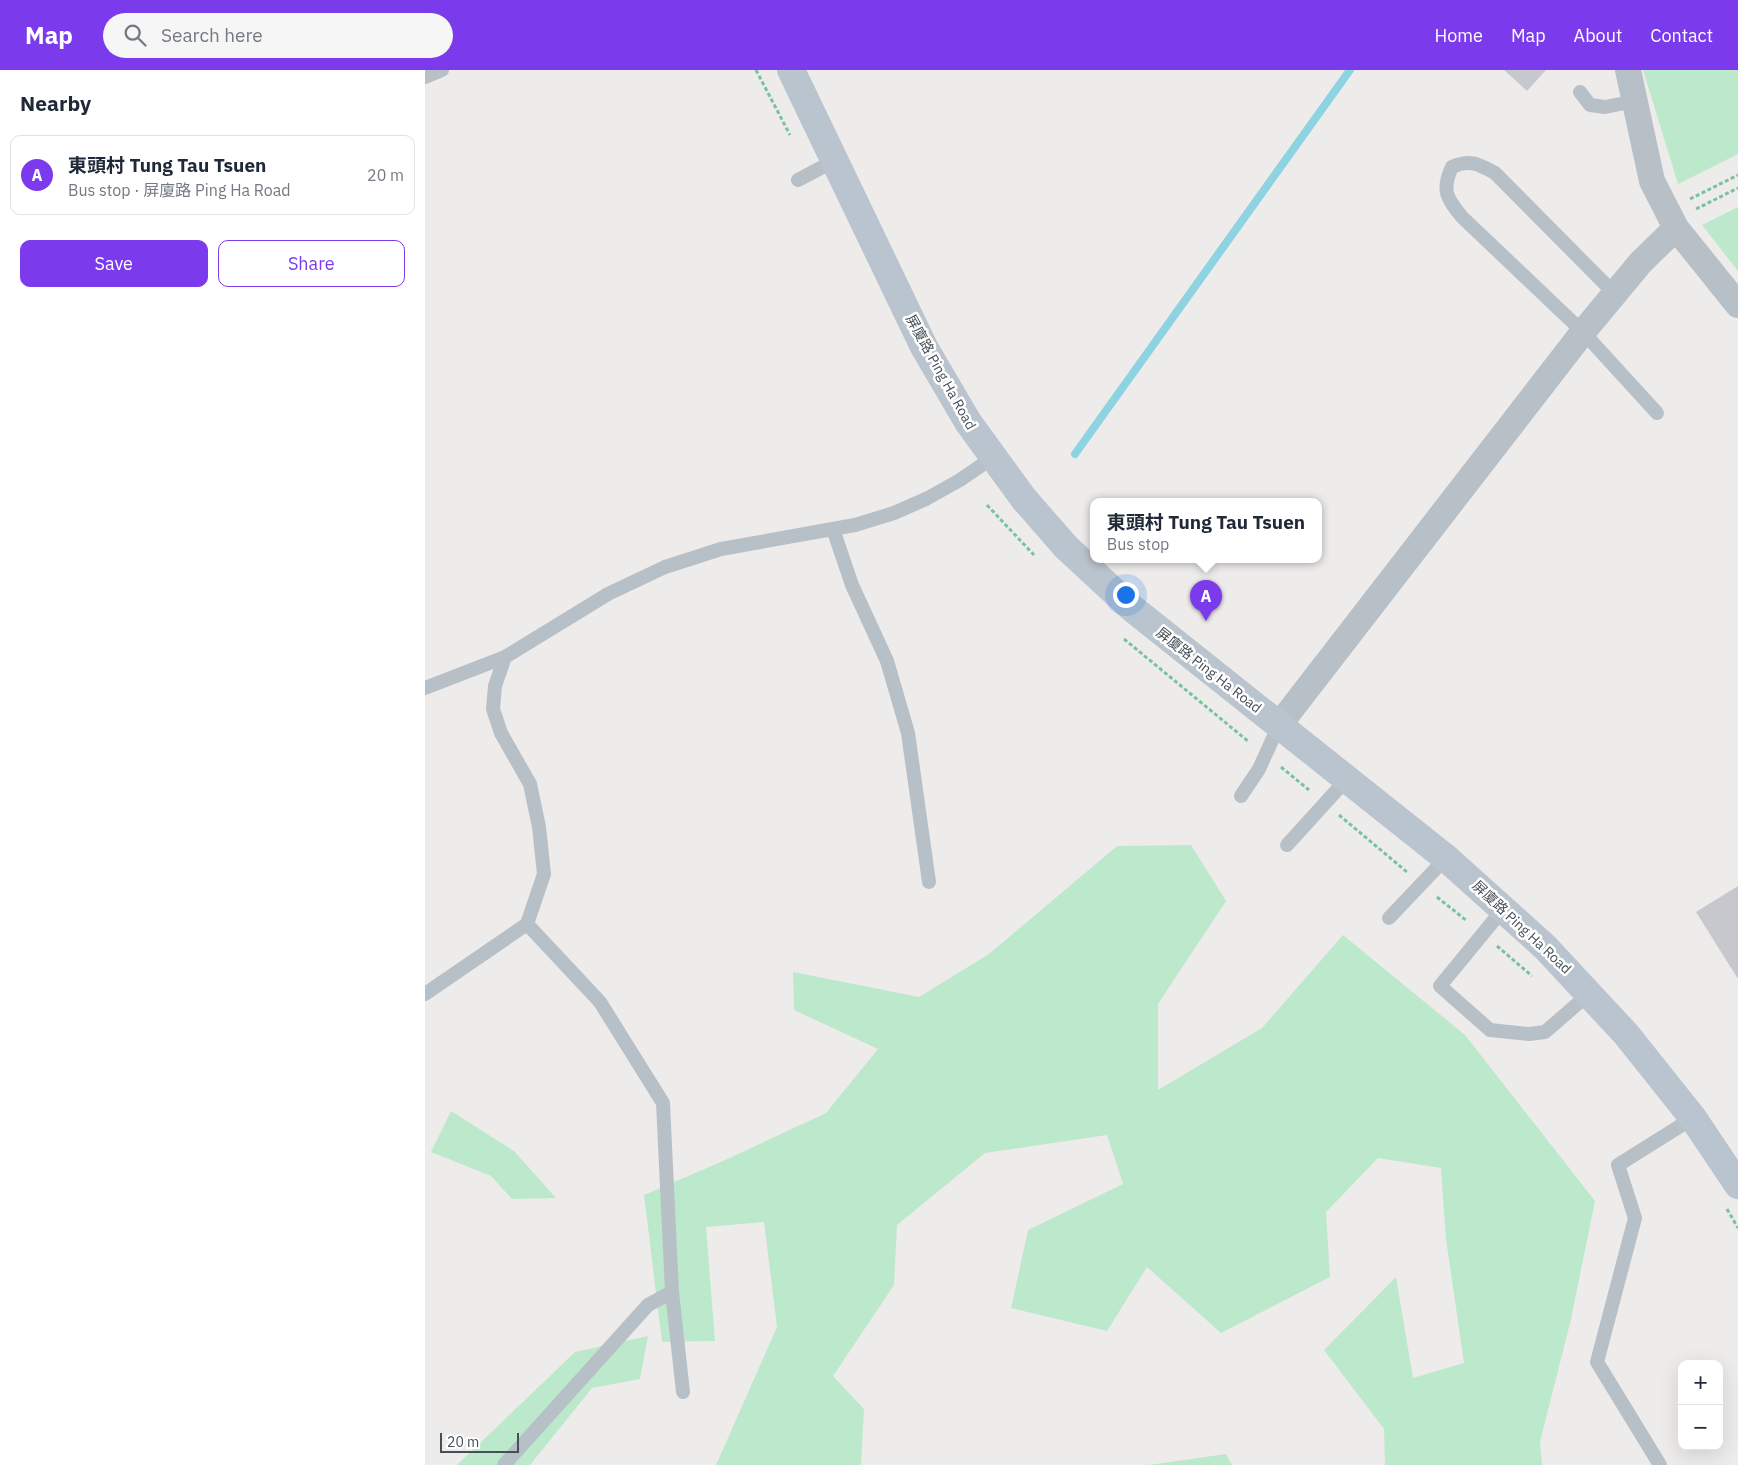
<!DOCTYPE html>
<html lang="en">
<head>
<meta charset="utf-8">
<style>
  :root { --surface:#fff; --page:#f6f6f7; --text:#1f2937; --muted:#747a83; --line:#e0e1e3; --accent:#7c3aed }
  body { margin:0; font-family:"IBM Plex Sans","Noto Sans SC",sans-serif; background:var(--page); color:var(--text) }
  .controls { position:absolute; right:15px; bottom:15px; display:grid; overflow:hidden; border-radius:10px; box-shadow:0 5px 20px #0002 }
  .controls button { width:45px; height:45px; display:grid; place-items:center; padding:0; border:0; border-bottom:1px solid var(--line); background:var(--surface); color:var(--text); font:25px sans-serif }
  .scale { position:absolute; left:15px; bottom:12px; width:79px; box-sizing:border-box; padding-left:5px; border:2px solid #464f57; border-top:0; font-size:14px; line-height:18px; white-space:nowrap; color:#464f57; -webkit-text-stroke:4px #fff; paint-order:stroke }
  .you { position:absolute; left:700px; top:524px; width:18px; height:18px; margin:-12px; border:4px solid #fff; border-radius:50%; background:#1a73e8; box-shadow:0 0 0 8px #1a73e833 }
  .badge { display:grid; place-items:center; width:32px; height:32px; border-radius:50%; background:var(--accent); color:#fff; font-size:16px; font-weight:700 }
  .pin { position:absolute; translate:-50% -41px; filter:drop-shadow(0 1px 2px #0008) }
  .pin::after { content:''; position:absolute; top:26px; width:18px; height:15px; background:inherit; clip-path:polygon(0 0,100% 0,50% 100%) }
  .popup { position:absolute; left:665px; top:428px; width:232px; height:65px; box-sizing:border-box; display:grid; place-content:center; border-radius:10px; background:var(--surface); filter:drop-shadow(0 1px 4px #0005); font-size:16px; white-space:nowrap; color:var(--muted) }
  .popup b { font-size:19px; color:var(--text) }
  .popup::after { content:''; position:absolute; left:50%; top:100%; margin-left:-10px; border:10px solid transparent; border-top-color:var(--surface) }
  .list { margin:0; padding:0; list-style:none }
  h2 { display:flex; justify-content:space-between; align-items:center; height:65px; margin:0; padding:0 20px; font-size:21px }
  h2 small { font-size:16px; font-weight:400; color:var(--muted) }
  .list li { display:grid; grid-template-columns:32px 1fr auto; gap:15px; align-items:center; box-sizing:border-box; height:80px; margin:0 10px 10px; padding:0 10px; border:1px solid var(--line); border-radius:10px }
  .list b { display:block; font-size:19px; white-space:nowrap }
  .list p { margin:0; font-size:16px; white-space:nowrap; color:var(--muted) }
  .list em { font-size:16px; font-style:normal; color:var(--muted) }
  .actions { display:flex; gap:10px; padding:15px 20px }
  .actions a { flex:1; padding:11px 0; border:1px solid var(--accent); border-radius:10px; text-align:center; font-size:18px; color:var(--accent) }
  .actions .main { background:var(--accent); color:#fff }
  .icon { flex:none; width:28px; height:28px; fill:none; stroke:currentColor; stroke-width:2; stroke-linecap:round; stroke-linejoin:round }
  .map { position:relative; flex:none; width:1313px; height:1395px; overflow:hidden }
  header { display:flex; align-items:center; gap:30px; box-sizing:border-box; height:70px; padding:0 25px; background:var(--accent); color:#fff }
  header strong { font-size:24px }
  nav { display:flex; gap:28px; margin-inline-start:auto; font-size:18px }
  .search { width:350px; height:45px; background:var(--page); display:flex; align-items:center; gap:12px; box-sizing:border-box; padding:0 18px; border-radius:28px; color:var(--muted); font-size:19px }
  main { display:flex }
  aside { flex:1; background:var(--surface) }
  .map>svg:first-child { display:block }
</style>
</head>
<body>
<header>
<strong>Map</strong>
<div class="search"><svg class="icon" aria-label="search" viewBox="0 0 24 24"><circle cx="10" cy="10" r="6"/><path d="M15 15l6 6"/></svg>Search here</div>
<nav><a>Home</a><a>Map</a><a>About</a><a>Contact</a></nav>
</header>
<main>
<aside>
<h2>Nearby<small></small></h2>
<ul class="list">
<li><span class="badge">A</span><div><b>東頭村 Tung Tau Tsuen</b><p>Bus stop · 屏廈路 Ping Ha Road</p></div><em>20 m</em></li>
</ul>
<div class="actions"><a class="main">Save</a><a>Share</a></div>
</aside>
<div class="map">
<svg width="1313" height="1395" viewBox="0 0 1313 1395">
  <rect width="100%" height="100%" fill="#eeebeb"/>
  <path fill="#bce9cc" d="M1218,0H1313V84L1253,114Z
    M1313,137V201L1277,155Z
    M766,775L801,831L733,934V1020L837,958L918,865L1040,965L1170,1131L1146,1249L1115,1372L1117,1395H960L959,1359L899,1280L971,1207L988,1308L1039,1293L1021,1169L1016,1098L953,1088L901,1142L905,1207L796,1263L722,1197L682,1261L586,1238L603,1160L698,1114L682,1065L560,1083L472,1155L469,1215L408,1306L439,1339L436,1395H291L352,1257L339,1152L281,1157L290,1271L237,1272L219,1125L298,1091L401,1043L453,979L369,940L368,902L494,927L564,884L692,776Z
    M26,1041L89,1081L131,1128L87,1129L66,1106L6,1082Z
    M223,1266L215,1309L167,1318L105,1395H32L150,1282Z
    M801,1384L807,1395H724Z"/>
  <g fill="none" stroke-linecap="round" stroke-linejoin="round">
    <path stroke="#8dd3e2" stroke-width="8" d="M650,384L925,0"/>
  </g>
  <path fill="#c6c8ce" d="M1079,0H1121L1102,21Z
    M1313,816V909L1271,842Z"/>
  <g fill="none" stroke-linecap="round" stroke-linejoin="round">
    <path stroke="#78c39c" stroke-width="3" stroke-dasharray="4 2.5" stroke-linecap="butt" d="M331,0L365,65
      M1265,129L1313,105
      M1271,139L1313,118
      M562,435L609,485
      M699,569L824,672
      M856,697L884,720
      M914,745L982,802
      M1012,827L1042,851
      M1072,876L1107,906
      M1302,1139L1313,1158"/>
    <path stroke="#b8c0c7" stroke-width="14" d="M0,7L17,0
      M1155,22L1165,35L1180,37L1210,31
      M373,110L409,91
      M1189,223L1070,103C1053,94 1045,89 1027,97C1016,120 1022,129 1037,147L1158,262L1232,343
      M408,459L427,515L462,591L483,663L504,812
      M0,618L80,587L183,524L240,497L296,479L430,455L469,443L501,429L535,410L567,388
      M816,726L834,699L854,655
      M862,775L922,709
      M1079,838L1015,916L1065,960L1104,964L1120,962L1165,923
      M964,848L1021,788
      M102,854L175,932L238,1033L247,1222L258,1322
      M0,924L102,854L119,804L114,757L105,714L76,663L68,639L70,616L80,587
      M79,1395L223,1235L247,1222
      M1235,1395L1172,1292L1210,1148L1193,1095L1268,1048"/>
    <path stroke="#b8c0c7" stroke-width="26" d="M1203,0L1227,111L1251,158L1313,235
      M854,655L1158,262L1216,192L1251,158"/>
    <path stroke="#bac4ce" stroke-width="28" d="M366,0L499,277L543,352L599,429L641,477L708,539L1021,788L1120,877L1201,964L1268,1048L1313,1115"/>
  </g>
  <g text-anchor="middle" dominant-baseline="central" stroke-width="5" stroke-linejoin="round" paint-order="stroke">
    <g font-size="14" fill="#464f57" stroke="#fff">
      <text transform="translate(516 302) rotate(61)">屏廈路 Ping Ha Road</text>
      <text transform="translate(784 600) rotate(38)">屏廈路 Ping Ha Road</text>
      <text transform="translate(1097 857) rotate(43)">屏廈路 Ping Ha Road</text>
    </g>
  </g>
</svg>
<div class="controls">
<button>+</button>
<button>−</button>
</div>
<div class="scale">20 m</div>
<div class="you"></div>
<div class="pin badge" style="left:781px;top:551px">A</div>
<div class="popup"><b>東頭村 Tung Tau Tsuen</b>Bus stop</div>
</div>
</main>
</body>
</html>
